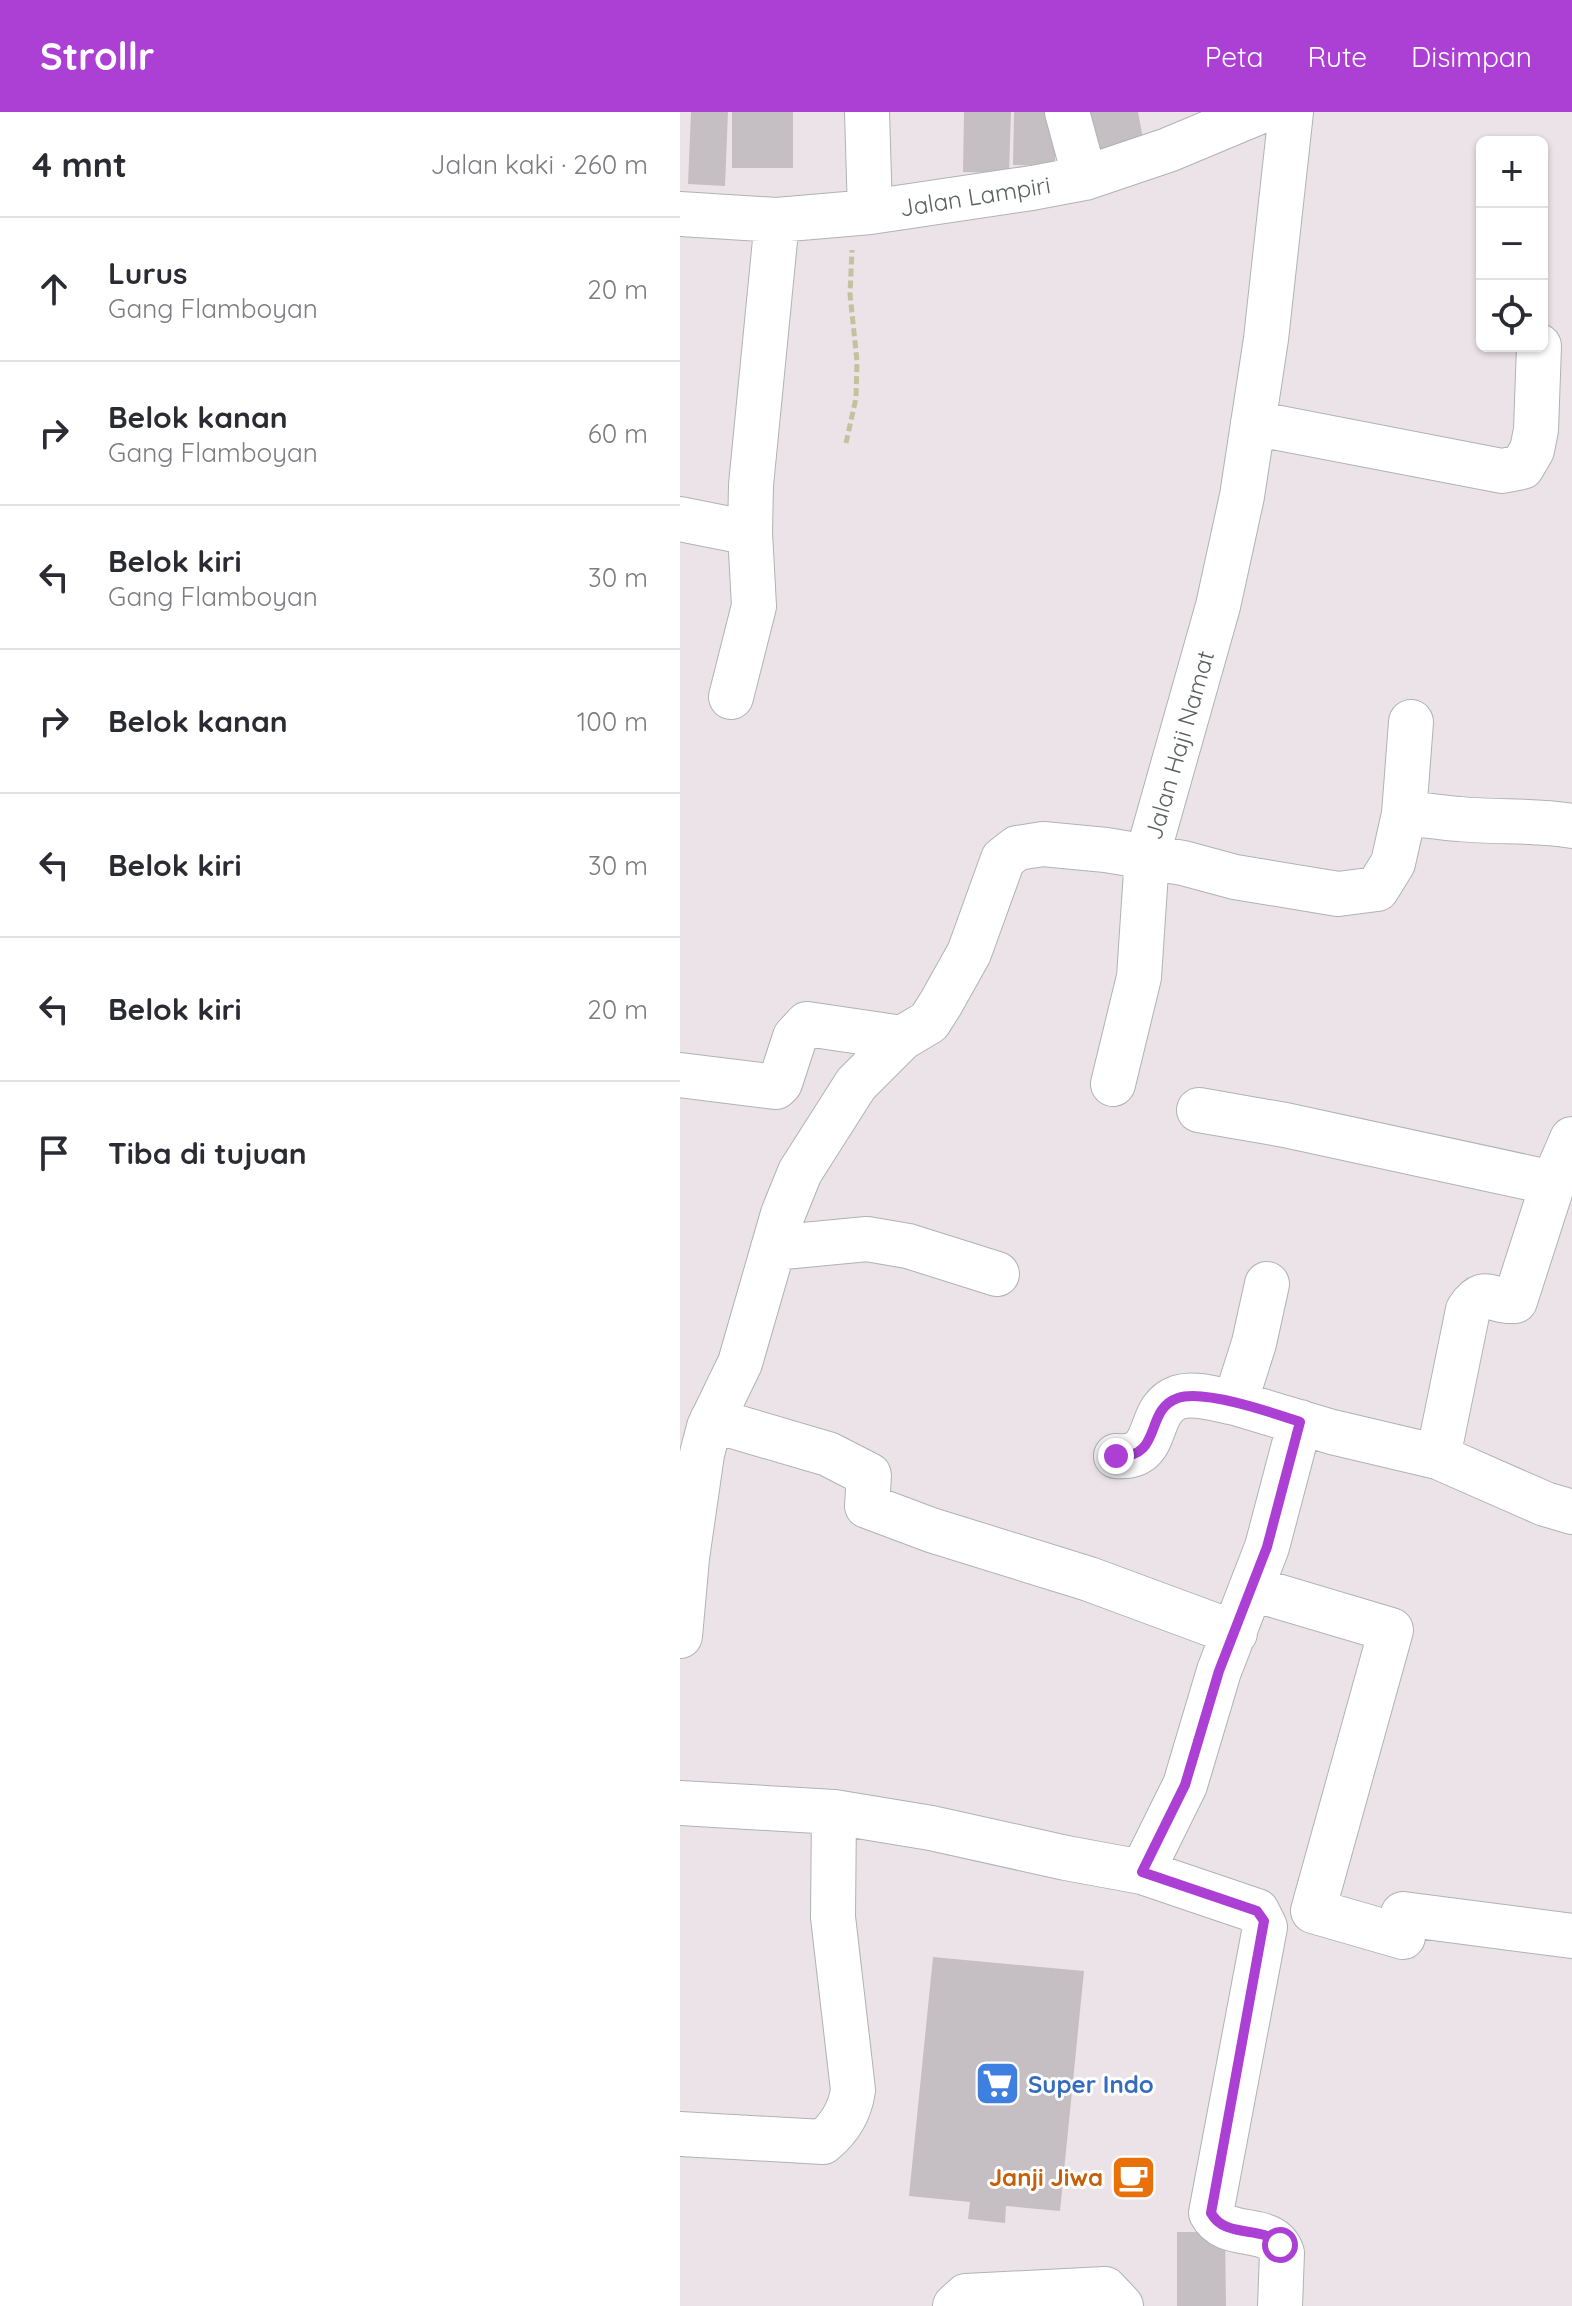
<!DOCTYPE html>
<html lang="id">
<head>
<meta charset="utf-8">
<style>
  :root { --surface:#fff; --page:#f2f2f3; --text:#2b2b33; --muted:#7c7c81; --line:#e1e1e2; --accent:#ac40d5 }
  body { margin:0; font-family:Quicksand,sans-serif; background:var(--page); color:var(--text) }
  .controls { position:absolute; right:24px; top:24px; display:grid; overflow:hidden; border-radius:12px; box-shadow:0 2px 6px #0004 }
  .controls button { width:72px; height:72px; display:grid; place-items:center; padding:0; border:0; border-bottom:2px solid var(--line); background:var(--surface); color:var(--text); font:40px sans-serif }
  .stop { position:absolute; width:24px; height:24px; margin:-18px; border:6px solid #ac40d5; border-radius:50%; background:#fff }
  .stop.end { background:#ac40d5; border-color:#fff; box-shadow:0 2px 8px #0008 }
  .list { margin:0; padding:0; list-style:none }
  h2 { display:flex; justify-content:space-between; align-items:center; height:104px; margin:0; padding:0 32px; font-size:34px }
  h2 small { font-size:26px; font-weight:400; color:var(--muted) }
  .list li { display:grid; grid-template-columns:52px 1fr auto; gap:24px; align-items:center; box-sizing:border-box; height:144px; padding:0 32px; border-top:2px solid var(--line) }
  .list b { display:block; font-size:30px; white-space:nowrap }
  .list p { margin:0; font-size:26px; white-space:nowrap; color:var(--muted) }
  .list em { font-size:26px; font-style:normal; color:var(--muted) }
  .icon { flex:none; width:44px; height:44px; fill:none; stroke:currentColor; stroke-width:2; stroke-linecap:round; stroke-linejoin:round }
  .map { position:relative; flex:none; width:892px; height:2194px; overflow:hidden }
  header { display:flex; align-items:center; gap:48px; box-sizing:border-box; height:112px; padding:0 40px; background:var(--accent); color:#fff }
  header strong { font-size:38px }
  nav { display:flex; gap:44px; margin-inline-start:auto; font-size:28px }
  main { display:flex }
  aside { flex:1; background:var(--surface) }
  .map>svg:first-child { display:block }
</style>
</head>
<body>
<header>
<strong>Strollr</strong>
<nav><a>Peta</a><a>Rute</a><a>Disimpan</a></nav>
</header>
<main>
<aside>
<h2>4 mnt<small>Jalan kaki · 260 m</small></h2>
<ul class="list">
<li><svg class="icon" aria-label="ahead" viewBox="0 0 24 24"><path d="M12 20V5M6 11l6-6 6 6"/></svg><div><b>Lurus</b><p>Gang Flamboyan</p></div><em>20 m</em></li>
<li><svg class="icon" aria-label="right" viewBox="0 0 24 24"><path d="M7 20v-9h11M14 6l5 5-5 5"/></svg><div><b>Belok kanan</b><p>Gang Flamboyan</p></div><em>60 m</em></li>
<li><svg class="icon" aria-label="left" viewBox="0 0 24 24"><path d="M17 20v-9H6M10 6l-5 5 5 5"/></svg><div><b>Belok kiri</b><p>Gang Flamboyan</p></div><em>30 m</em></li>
<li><svg class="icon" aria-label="right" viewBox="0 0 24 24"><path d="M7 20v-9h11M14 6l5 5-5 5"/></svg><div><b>Belok kanan</b></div><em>100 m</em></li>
<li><svg class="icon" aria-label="left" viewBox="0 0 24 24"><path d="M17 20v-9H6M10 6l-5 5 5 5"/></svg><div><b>Belok kiri</b></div><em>30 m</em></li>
<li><svg class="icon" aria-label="left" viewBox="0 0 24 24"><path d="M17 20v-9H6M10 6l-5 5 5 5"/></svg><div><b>Belok kiri</b></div><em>20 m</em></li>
<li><svg class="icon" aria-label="arrive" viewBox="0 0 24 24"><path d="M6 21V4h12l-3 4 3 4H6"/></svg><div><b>Tiba di tujuan</b></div></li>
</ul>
</aside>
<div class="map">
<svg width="892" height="2194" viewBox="0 0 892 2194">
  <rect width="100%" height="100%" fill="#ece3e8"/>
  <path fill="#c5bec3" d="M11,0H48L45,74L8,72Z
    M52,0H113V56H52Z
    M284,0H331L329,61L283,60Z
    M334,0H376L375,54L333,53Z
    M395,0H458L465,37L405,49Z
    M253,1845L404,1859L380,2099L326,2094L325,2111L288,2107L290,2090L229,2084Z
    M497,2120H545L546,2194H497Z"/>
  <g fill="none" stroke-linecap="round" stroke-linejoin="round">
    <defs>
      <path id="minor" d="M187,0L190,100
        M387,0L405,66
        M0,102L97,108L190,100L352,76L405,66L488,38L579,0
        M573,311L822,359L842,355L852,338L856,318L859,234
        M0,407L70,421
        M51,585L74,494L70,421L71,373L97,108
        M724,702L731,610
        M0,963L96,975L100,971L115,925L127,912L222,926
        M433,972L459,865L467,745L538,494L562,384L586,227L611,0
        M519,998L605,1013L873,1071
        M892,1027L873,1071L835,1189C811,1191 805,1172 788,1198L758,1345L865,1392L892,1400
        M93,1136L187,1127L228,1134L317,1162
        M587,1172L574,1231L555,1291L652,1320L758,1345
        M32,1308L148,1342L189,1363L187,1394L251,1418L409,1467L555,1521
        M436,1344C484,1348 463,1297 499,1285C516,1280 538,1288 555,1291
        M573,1477L711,1518L633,1799L723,1825V1802L892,1824
        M0,1524L7,1446L22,1342L29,1315L60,1251L103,1102L120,1060L176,972L222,926L249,910L261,891L289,841L323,747L337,736L363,732L426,738L503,751L555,765L658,782L697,777L713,751L724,702C744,702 761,706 780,707C818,711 855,707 892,714
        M0,1691L154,1700L251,1716L386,1746L462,1760L577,1799L585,1815L531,2101C546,2130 592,2110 602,2141L600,2194
        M462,1760L505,1673L539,1559L587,1435L620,1310
        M0,2022L143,2030C160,2016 170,2000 173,1978L153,1805L154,1700
        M275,2194L286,2184L425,2177L441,2194"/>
    </defs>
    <use href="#minor" stroke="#aeb4b0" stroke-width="46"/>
    <path stroke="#c3c19e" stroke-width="5" stroke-dasharray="8 4" stroke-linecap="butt" d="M166,331L176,286L177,249L170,182L172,138"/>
    <use href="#minor" stroke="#fff" stroke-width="44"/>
  </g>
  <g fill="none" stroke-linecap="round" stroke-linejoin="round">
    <path stroke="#ac40d5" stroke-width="10" d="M436,1344C484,1347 463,1298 498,1286C524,1277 593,1301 620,1310L587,1435L539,1559L505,1673L462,1760L577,1799L584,1809L531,2101C546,2128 583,2112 600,2133"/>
  </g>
  <defs>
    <symbol id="supermarket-square" viewBox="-11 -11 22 22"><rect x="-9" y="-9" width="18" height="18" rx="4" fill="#3f7fe0" stroke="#fff"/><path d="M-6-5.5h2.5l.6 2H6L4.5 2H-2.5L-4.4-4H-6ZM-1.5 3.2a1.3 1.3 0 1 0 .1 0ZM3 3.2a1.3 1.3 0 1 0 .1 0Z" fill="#fff"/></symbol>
    <symbol id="cafe-square" viewBox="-11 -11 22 22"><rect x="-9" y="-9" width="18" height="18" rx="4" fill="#e8710a" stroke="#fff"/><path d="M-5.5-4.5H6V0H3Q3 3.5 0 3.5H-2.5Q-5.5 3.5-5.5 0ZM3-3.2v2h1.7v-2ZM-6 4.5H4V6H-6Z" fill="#fff"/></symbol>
  </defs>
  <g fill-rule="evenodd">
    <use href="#supermarket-square" x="292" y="1946" width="51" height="51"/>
    <use href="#cafe-square" x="428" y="2040" width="51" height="51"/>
  </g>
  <g text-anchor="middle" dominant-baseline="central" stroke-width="6" stroke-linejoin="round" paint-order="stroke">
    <g font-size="24" fill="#5b625d" stroke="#fff">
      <text transform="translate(295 84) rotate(-9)">Jalan Lampiri</text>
      <text transform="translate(499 633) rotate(-74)">Jalan Haji Namat</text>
    </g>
    <g font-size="24" font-weight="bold" fill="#366cbe" stroke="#fff" text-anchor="start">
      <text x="348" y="1972">Super Indo</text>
    </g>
    <g font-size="24" font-weight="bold" fill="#c56008" stroke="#fff" text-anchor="end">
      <text x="423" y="2065">Janji Jiwa</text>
    </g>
  </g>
</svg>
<div class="controls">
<button>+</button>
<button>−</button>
<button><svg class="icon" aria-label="locate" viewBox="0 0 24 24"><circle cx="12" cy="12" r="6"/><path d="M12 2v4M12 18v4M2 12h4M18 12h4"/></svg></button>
</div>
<div class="stop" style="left:600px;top:2133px"></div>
<div class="stop end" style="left:436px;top:1344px"></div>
</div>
</main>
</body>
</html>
